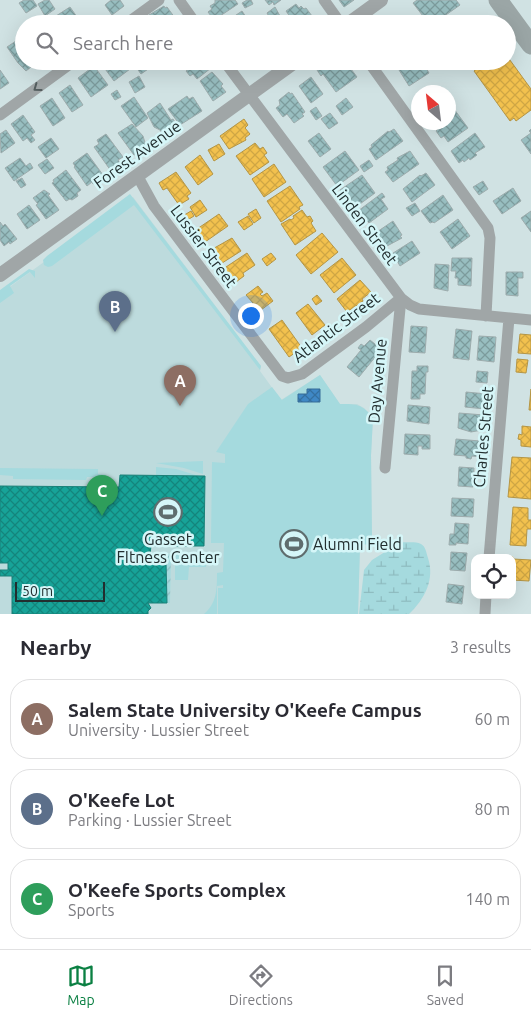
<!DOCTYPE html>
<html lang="en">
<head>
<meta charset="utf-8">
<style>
  :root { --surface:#fff; --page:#f7f7f7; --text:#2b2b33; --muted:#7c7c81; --line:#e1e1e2; --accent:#0b8043 }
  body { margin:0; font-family:Ubuntu,sans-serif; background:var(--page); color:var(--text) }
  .controls { position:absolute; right:15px; bottom:15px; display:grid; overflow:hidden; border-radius:10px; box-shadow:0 5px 20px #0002 }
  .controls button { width:45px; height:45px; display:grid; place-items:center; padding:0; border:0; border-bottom:1px solid var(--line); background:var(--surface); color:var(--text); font:25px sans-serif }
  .compass { position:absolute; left:411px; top:85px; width:45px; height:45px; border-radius:50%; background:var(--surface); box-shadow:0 5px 20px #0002; rotate:332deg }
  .scale { position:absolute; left:15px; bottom:12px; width:90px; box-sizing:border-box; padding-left:5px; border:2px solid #222e2f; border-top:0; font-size:14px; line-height:18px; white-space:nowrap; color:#222e2f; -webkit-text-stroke:4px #d5f6f8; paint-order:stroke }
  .you { position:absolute; left:250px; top:315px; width:18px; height:18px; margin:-12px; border:4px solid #fff; border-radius:50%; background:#1a73e8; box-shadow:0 0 0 8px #1a73e833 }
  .badge { display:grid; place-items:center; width:32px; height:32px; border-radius:50%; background:var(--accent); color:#fff; font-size:16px; font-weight:700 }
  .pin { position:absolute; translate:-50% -41px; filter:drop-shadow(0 1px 2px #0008) }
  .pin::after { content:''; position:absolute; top:26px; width:18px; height:15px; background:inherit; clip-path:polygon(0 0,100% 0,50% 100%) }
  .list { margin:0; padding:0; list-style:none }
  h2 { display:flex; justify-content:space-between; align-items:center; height:65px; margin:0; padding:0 20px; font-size:21px }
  h2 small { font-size:16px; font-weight:400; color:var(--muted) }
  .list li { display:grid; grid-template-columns:32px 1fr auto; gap:15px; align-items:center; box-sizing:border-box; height:80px; margin:0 10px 10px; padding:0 10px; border:1px solid var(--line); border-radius:20px }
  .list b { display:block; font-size:19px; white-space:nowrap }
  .list p { margin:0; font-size:16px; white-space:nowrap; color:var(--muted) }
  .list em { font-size:16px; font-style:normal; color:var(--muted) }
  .icon { flex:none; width:28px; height:28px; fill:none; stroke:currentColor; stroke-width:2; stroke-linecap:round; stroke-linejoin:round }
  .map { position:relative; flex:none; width:531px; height:614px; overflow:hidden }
  .search { position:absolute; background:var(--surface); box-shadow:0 5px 20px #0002; left:15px; right:15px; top:15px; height:55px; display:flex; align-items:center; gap:12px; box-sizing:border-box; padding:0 18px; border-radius:28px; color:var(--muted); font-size:19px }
  .sheet { height:335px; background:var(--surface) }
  nav { display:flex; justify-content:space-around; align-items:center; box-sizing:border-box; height:70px; border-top:1px solid var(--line); background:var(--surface); font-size:14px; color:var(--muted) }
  nav a { display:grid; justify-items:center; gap:2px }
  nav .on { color:var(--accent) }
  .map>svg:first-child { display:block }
</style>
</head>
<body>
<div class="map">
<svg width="531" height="614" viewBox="0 0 531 614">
  <defs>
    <pattern id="wetland-marsh" width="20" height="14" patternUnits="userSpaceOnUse" patternTransform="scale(1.25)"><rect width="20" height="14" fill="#a5dade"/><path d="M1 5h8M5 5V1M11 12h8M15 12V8" fill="none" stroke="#8ebbbf"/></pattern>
    <pattern id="garden-furrows" width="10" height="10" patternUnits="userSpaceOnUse" patternTransform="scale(1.25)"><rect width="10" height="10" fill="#a5dade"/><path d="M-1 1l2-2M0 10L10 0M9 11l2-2" fill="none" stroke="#8ebbbf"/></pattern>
    <pattern id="homes-cross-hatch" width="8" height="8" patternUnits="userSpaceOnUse" patternTransform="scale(1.25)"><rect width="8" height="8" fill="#f2c14e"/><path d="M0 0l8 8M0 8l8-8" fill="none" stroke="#cfa644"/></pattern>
    <pattern id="schools-cross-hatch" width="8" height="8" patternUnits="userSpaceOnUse" patternTransform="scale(1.25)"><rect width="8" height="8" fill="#3f88c5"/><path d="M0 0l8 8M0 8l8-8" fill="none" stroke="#3470a0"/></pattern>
    <pattern id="public-cross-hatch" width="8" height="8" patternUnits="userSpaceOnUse" patternTransform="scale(1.25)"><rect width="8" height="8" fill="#17a398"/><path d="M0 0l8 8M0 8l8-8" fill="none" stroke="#14857c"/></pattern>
    <pattern id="building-cross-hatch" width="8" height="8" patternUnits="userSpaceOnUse" patternTransform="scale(1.25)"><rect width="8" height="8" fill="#98bec0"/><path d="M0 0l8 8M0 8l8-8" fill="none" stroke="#7c9b9c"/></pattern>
  </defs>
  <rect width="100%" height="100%" fill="#d0e2e3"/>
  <path fill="#bddbdd" d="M133,197L261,366L260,371L281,400L320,375L340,404H357L364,408L373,417L371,455L372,539L369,544L360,545L358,614H0V294Z"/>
  <path fill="#a5dade" d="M130,194L261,366L260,370L134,205L52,266L48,267L44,265L43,260L47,256Z
    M29,269L35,271V278L30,272L10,286L14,293L0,303V290Z
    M320,375L340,404C357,404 361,404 373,417L371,455L372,539L369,544L360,545L358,614H218V588H223V585L217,586V614H204C217,603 217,589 217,573L223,572L224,543H211L212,462L225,463V454L216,452L248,404L272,387L282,400Z
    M203,461V474L184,468L156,463Z
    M156,467L176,469L199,476H156Z
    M0,468L98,469V474L106,475V480H98V477H87L86,480L13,479V476L0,475Z
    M175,554H206V567H189L188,580H175Z"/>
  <path fill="url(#wetland-marsh)" d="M401,542C407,543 415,541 421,544C426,547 426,552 428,558C435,579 425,599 409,614H359L364,570L372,560Z"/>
  <path fill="url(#garden-furrows)" d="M155,553L171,554L170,603H167L166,562L155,561Z"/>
  <path fill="url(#homes-cross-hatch)" stroke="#b49545" d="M507,56L531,89V110L516,121L514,118L510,121L474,71L487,61H507Z
    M244,119L248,125L245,128L250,134L245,138L246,140L229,149L220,136Z
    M255,143L260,149L263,147L267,153L264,155L269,162L250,175L236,156Z
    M219,144L225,154L214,161L208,150Z
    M200,155L213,174L198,185L185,167Z
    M274,164L286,182L264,197L252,179Z
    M176,172L191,193L187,196L189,199L179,205L167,188L163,190L159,183Z
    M290,186L303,205L299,207L300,209L281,222L267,201Z
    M200,200L207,210L196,217L190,207Z
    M256,209L261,218L254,223L248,214Z
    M302,210L307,217L310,216L313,221L311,223L316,231L295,245L281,224L290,219L291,220L294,218L293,216Z
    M191,211L194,216L184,222L181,217Z
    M219,214L228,226L205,242L197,229Z
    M248,216L253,224L244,230L238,222Z
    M322,233L338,252L311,274L296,255Z
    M232,238L241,251L219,265L209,251Z
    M247,253L255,265L243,273L244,276L232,285L225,274L226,273L223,269Z
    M271,253L276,259L267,266L262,259Z
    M342,258L356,275L334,293L320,275Z
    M360,280L371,292L362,299L363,301L347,312L337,299Z
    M258,286L263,292L260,294L262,296L267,293L273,301L257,313L251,305L253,303L246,295Z
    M317,295L322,301L316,305L312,299Z
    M308,304L325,325L312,335L296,313Z
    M282,320L302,348L289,357L269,329Z
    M520,334L531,335V354L518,353Z
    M517,359L528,360L526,373L516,372Z
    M531,389V410H529Z
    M522,426L531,427V447L521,446V440L518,439L519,434L522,435Z
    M512,457L531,458V499L508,497Z
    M513,507L528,508V520H531V529H527L526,546L510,545Z
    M507,557H513V559L531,560L529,581L512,580V558Z"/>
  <path fill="url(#schools-cross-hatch)" stroke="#366d98" d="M307,389H320V402H298V394H307Z"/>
  <path fill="url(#public-cross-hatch)" stroke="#1a8078" d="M120,475L205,476L204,546H151L150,554H155V561L166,562L167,603H148L151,608L148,611V614H12V576H0V570H8V563H0V486L119,487Z"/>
  <path fill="url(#building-cross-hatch)" stroke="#9dacad" d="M24,0H33L37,6L26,13L19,3Z
    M45,0H49L55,9L45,16L38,4Z
    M111,0H120L124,6L112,15L105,5Z
    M215,0H235L238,4L214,20L208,12L212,9L210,6L215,3Z
    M247,0H251L253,4L245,8L242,3Z
    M265,0H281L274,5L273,2L269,5Z
    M339,0H354L344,7Z
    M417,0H456L460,5L433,24H429L413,3Z
    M296,4L299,8L301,6L304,9L306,8L315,20L310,24H295L286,11Z
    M164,6L165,8L167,7L175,18L166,24H151L153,21L149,15Z
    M70,7L82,24H61L56,16Z
    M275,7L280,16L272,22L267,13Z
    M242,11L250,23L223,24Z
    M392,17L397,24H383Z
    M19,39L24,45V61H35L36,63L26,71L18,63L7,47Z
    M124,61L130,69L114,81L100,62Z
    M135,61H146L151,67L141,74L133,63Z
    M187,61H206L211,68L197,79L193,74L190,76L186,71L189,69L184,63Z
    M248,61H260L252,67Z
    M332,61H345L357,77L336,92L323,74L321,76L317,70L321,66L323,68Z
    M412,61H422L429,73L409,86L399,70Z
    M94,66L108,85L91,97L78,78Z
    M0,70L9,83L0,89Z
    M212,72L223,84L221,86L226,92L213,101L200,81Z
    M139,76L145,87L135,93L129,82Z
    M311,77L323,94L311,103L299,86Z
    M70,85L83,105L72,112L59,93Z
    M442,87L446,92H433Z
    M117,90L121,97L115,100L111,94Z
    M289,92L290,94L292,93L305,112L302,114L304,116L294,123L287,114L283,117L276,108L280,105L279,100Z
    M187,96L189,99L193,97L202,111L180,125L168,109Z
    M134,97L148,118L136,127L121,106Z
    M52,98L65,118L53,126L40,106Z
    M346,98L353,107L342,115L336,106Z
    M160,103L171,120L173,119L178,127L164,136L160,130L154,127L147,113Z
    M316,107L322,116L316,120L310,111Z
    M454,109L468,128L448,142L444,136L441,138L436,131L438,129L435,124L448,122V114Z
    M330,113L338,123L329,129L321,119Z
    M23,115L35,132L31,135L35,140L31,143L27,138L23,141L11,124Z
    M132,124L143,136L146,146L145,150L134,155L118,133Z
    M394,129L403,141L376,160L369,149L372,147L371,145L388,131L389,132Z
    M531,129V154L521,140L531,133L529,131Z
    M6,130L15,143L1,153L0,134Z
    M319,133L331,149L320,157L308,141Z
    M475,133L485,147L475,153L477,155L470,160L469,158L464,162L463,160L459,163L451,151Z
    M106,134L123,157L118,160L121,164L111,171L94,147L99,144L97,140Z
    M51,138L59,149L46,158L38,147Z
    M345,151L359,170L337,186L323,167Z
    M410,151L419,164L393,182L385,172L388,170L387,167L398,160L397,158Z
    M87,153L103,175L100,177L101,179L93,184L92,182L87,186L74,167L75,166L73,163Z
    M20,158L26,166L30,163L33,168L14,181L5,168Z
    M47,159L54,168L45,174L38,165Z
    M369,160L373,166L364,172L360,166Z
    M66,170L81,190L77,193L78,196L72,200L70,199L66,201L52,183L54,182L53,180Z
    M426,173L435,185L412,202L403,189L420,175L421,176Z
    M362,175L375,193L353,209L340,190Z
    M22,178L26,185L21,188L16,181Z
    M483,181L488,189L479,195L473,187Z
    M513,188L521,201L502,214L493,201Z
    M44,190L50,194L48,195L59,210L46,219L36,205L38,204L33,198Z
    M382,193L385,197L381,199L388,209L369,223L367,221L362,225L354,214Z
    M443,195L453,210L434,223L433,222L430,223L421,211Z
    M415,203L420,211L412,216L406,208Z
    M29,205L40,220L27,229L17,214Z
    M531,211V232L521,218Z
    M458,219L470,236L452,249L440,232Z
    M393,221L402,235L400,236L402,238L387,246L382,239L379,242L374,234Z
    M0,222L3,226L5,224L17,239L10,244L9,242L4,246L0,240Z
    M412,241L420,253L400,266L397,261L395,262L390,255Z
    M452,258H472L471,286L458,285V278H455L456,271H451Z
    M435,264L449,265L448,291L434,288Z
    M506,272H523V278H518V296L506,295Z
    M411,326L427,327L425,353L409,352Z
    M456,329L472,331L469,360L453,358Z
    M479,336L496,337L494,362L477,360Z
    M370,340L380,348L375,355L376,356L359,377L347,367L361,350L358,348L361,344L364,346Z
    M417,366H428V372H426L425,394H420V399H411L412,371H417Z
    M477,371L488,372L487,383L476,382Z
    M466,392L487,394L485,409L465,407Z
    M408,405L430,407L429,424L407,421Z
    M459,413L484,415L482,430L471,432L458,428Z
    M405,434L430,435V449H422V446H418V455L404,454Z
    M456,439L480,441L479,448H482L481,457L472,456L471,459L466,458V456L454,455Z
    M459,467L474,468L473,487L458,486Z
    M452,498L474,499L473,517L451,516Z
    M455,523L469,524L468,544L456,543V545H449L450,534H454Z
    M451,552L467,553L465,571L450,570Z
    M448,584L464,586L462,604L446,602Z"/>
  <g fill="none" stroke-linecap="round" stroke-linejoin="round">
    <path stroke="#a0a6a7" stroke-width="11" d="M179,0L196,24
      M324,0L341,24
      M126,24L159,0
      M224,61L401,298L410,305L419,309L531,320
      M368,61L488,228L490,238L486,316
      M0,115L74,61
      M137,175L154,206L282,376L288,378L302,374L366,327L401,298
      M385,468L401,298
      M489,558L509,318
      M485,614L486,595"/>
    <path stroke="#a0a6a7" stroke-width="14" d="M348,24L381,0
      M0,275L296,61"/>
    <path stroke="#9ba6a6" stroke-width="19" d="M498,0L531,45"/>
  </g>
  <defs><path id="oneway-chevron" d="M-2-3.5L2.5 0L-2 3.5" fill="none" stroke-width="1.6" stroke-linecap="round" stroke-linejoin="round" transform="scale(1.25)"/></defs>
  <use stroke="#545e5f" href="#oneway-chevron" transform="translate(37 88) rotate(144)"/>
  <defs>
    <symbol id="stadium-ring" viewBox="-11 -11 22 22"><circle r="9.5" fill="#d5f6f8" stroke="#5f6d6e" stroke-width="1.5"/><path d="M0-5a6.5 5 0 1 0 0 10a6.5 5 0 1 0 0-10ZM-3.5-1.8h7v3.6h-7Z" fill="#5f6d6e"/></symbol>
  </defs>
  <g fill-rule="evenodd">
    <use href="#stadium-ring" x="152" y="496" width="32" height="32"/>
    <use href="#stadium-ring" x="278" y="528" width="32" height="32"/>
  </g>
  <g text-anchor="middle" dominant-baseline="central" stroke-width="5" stroke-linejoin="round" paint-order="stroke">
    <g font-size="16" fill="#222e2f" stroke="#d5f6f8">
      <text transform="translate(137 154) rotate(-36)">Forest Avenue</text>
      <text transform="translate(365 224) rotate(53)">Linden Street</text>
      <text transform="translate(204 246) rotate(53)">Lussier Street</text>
      <text transform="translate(336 327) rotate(-37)">Atlantic Street</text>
      <text transform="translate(377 381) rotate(-85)">Day Avenue</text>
      <text transform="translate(483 437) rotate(-85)">Charles Street</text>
    </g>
    <g font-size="16" fill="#222e2f" stroke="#d5f6f8">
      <text x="168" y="539">Gasset<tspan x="168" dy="18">FItness Center</tspan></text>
      <text x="313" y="544" text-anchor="start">Alumni Field</text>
    </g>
  </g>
</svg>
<div class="controls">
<button><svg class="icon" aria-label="locate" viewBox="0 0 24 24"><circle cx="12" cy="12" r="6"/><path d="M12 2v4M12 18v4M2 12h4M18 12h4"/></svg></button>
</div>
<svg class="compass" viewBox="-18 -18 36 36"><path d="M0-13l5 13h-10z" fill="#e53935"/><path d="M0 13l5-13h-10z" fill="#7c7c81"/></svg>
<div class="scale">50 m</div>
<div class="you"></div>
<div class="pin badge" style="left:180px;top:406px;background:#8d6e63">A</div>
<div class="pin badge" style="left:115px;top:332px;background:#5c6f8a">B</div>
<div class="pin badge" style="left:102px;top:516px;background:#2e9e5b">C</div>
<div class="search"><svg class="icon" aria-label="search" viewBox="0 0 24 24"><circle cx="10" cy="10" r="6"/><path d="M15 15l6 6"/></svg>Search here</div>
</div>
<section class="sheet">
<h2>Nearby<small>3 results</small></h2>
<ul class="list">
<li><span class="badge" style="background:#8d6e63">A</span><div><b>Salem State University O'Keefe Campus</b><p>University · Lussier Street</p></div><em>60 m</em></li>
<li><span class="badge" style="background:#5c6f8a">B</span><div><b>O'Keefe Lot</b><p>Parking · Lussier Street</p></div><em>80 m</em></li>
<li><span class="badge" style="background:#2e9e5b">C</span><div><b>O'Keefe Sports Complex</b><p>Sports</p></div><em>140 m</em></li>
</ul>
</section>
<nav>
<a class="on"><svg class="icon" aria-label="map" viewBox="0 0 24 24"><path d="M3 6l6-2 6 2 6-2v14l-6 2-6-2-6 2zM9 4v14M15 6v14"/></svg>Map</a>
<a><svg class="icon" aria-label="directions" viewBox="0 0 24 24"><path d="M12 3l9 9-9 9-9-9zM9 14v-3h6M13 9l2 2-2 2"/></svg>Directions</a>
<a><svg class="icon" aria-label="saved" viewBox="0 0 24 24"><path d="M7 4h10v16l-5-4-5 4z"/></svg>Saved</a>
</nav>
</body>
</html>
